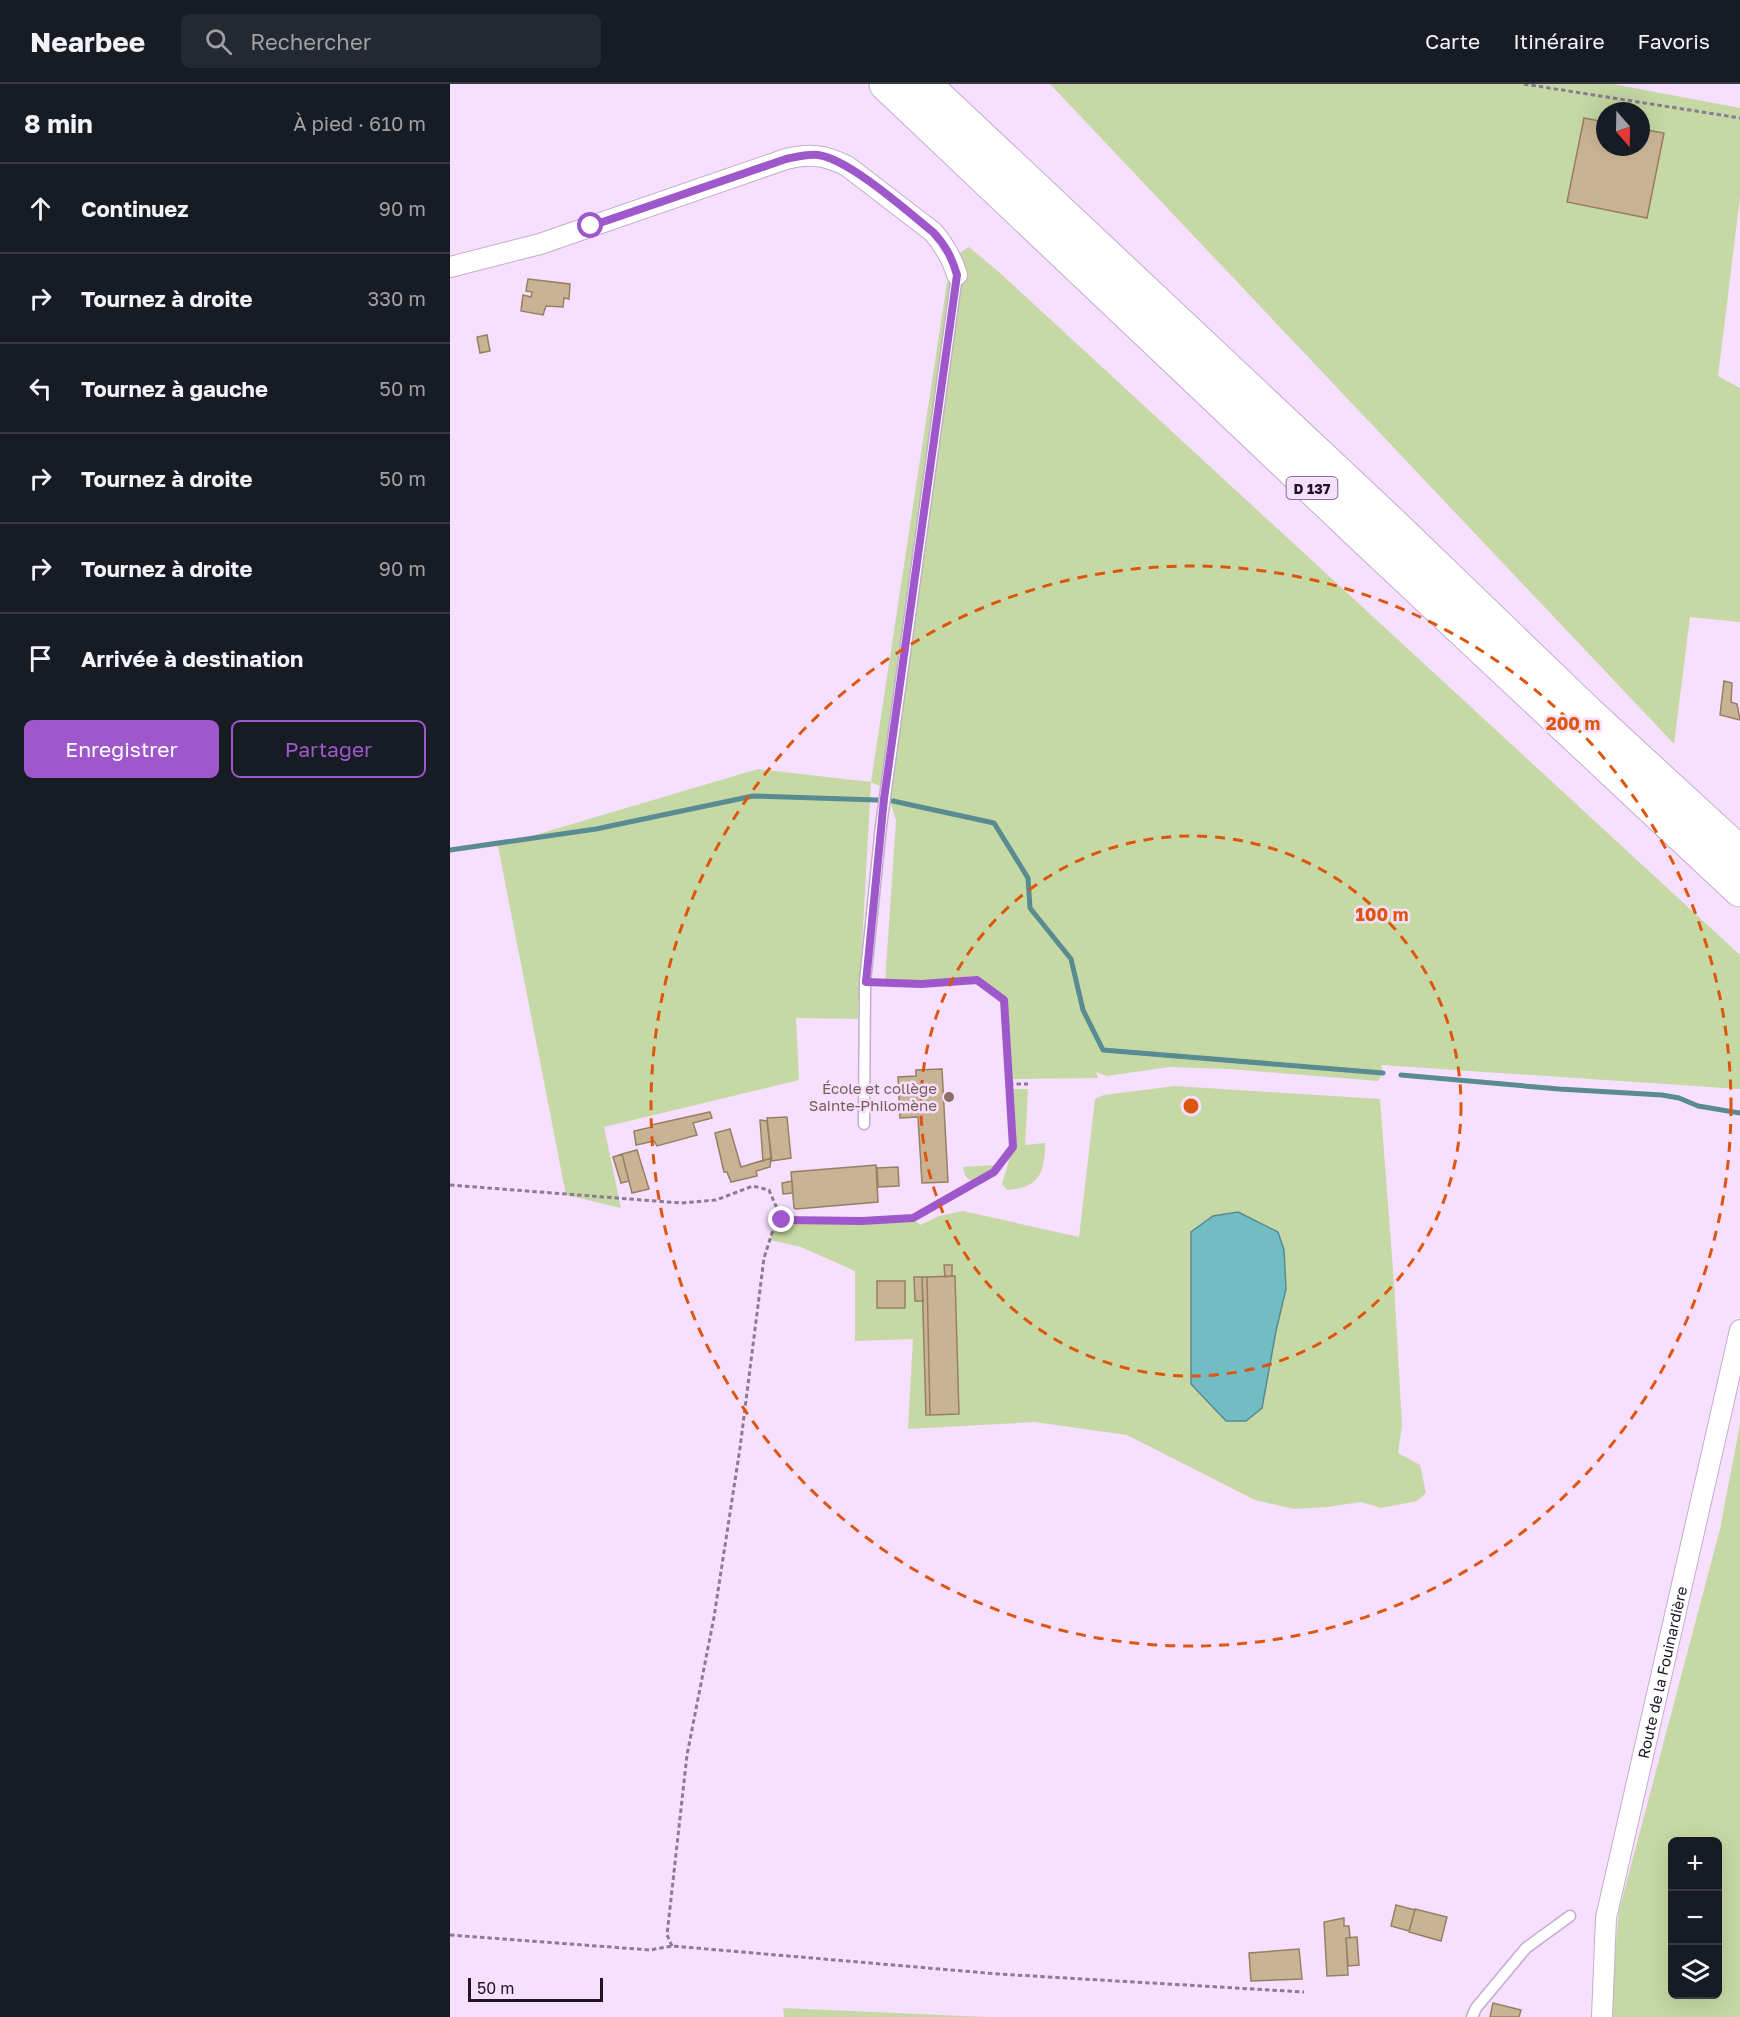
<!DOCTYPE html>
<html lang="fr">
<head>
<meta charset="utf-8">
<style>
  :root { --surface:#171b24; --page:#242831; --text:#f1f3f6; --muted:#9ea1a6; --line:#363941; --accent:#9f58cc }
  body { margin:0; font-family:"Golos Text",sans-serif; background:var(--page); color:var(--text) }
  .controls { position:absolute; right:18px; bottom:18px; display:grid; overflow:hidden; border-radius:9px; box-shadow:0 6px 24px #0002 }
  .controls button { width:54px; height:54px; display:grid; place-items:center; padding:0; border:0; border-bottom:2px solid var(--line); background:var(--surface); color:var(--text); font:30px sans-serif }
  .compass { position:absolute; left:1146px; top:18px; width:54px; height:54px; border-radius:50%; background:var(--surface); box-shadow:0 6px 24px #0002; rotate:160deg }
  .scale { position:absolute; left:18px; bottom:15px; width:135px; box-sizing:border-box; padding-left:6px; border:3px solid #1d1520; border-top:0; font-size:16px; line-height:21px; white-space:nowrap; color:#1d1520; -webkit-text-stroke:4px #f6dfff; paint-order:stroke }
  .stop { position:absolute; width:18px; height:18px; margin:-14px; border:4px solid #9f58cc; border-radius:50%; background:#fff }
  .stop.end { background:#9f58cc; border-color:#fff; box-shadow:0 2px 6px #0008 }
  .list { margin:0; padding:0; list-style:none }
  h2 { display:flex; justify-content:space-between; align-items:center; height:78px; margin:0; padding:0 24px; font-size:26px }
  h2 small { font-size:20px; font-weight:400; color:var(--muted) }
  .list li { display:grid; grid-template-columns:39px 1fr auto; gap:18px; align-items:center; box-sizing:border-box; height:90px; padding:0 24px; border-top:2px solid var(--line) }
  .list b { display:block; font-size:22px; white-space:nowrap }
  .list em { font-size:20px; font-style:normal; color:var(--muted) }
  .actions { display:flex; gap:12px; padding:18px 24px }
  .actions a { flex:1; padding:14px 0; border:2px solid var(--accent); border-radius:9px; text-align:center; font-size:21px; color:var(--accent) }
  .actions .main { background:var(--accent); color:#fff }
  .icon { flex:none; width:33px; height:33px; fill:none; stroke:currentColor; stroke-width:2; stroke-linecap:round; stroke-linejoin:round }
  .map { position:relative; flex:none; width:1290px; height:1933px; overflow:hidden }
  header { display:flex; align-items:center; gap:36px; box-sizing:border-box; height:84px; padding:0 30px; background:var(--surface); border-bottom:2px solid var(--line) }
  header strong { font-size:28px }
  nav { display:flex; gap:33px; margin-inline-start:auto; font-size:21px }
  .search { width:420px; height:54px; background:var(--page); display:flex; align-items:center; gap:15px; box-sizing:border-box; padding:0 21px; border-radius:9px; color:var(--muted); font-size:22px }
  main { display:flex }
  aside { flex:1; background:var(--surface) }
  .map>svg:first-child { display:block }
</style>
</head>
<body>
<header>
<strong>Nearbee</strong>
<div class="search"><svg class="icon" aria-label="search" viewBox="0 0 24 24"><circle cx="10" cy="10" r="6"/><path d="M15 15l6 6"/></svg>Rechercher</div>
<nav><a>Carte</a><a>Itinéraire</a><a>Favoris</a></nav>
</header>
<main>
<aside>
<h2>8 min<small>À pied · 610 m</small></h2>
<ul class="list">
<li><svg class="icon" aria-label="ahead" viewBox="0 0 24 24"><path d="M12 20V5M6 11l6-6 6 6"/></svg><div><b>Continuez</b></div><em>90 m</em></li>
<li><svg class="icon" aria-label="right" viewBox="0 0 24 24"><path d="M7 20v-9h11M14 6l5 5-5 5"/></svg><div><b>Tournez à droite</b></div><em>330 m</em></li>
<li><svg class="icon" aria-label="left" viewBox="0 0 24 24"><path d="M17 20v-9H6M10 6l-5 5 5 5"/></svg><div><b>Tournez à gauche</b></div><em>50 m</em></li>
<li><svg class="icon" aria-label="right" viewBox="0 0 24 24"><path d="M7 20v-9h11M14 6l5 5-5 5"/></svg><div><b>Tournez à droite</b></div><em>50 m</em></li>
<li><svg class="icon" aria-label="right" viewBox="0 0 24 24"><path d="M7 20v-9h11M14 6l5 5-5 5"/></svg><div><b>Tournez à droite</b></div><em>90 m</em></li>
<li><svg class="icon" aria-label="arrive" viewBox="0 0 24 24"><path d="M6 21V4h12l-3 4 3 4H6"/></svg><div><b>Arrivée à destination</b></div></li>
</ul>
<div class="actions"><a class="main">Enregistrer</a><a>Partager</a></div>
</aside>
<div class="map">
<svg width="1290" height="1933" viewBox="0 0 1290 1933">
  <rect width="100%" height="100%" fill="#f6dfff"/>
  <path fill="#c6d9a4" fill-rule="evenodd" d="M600,0H1163L1290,24V114L1268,292L1290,304V538L1240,533L1224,660ZM1155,27H1191V63H1155Z
    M519,163L550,189L1290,871V1005L931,981L933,989L928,997L779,985L719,983L657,992L646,988L648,994L559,995L553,916L527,896L471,900L435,899L446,736L436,705L421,698L408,935L346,934L349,996L154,1043L171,1124L116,1111L48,762L308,685L421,698L498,192L502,174Z
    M725,1002L930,1015L944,1199L952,1342L948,1369L970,1381L976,1409L967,1417L931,1424L911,1418L877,1423L844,1425L805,1416L677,1351L585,1338L458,1345L463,1255L405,1257V1187L351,1163L320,1156L322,1149L332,1136L412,1137L463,1134L470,1141L489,1132L513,1127L629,1153L645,1015L654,1011ZM836,1205L826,1247L776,1337L753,1313Z
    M559,1005H578L575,1061L595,1059C595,1089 589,1104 557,1106L552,1100L563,1063Z
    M546,1081L544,1088C532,1095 516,1105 513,1083Z
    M1290,1340V1933H1161L1163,1891L1169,1827L1270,1445ZM1222,1758H1268V1910H1222Z
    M333,1924L537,1933H334Z"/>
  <path fill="#71bdc3" stroke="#588b92" stroke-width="1.5" d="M788,1128L828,1148L834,1166L836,1205L826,1247L812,1324L796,1337H776L741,1300V1148L763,1132Z"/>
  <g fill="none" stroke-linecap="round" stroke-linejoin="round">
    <path stroke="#588b92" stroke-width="5" d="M443,717L544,739L578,794L580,824L621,875L633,926L653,966L933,989
      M0,766L146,745L303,712L427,716
      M951,991L1109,1005L1212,1011L1229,1014L1248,1022L1290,1029"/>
  </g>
  <path fill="#cab395" stroke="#958063" stroke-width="1.5" d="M1134,34L1155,38V63H1191V45L1214,49L1197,134L1117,118Z
    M78,195L120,200L119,215L114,214L113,223L96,222L93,231L71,227L73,211L81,213L82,208L76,207Z
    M37,251L40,267L30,269L27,253Z
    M1274,597L1282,599L1281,618L1287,620L1290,636L1270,631Z
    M492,985L498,1098L472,1099L468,1033L450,1034L448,993L466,992V986Z
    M260,1028L262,1034L243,1039L247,1051L207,1062L204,1057L186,1061L184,1047L202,1043L201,1041Z
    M337,1033L341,1074L322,1077L317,1034Z
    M310,1036L317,1037L321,1074L313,1077Z
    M280,1045L291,1083L321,1074L320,1083L306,1087L307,1092L281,1098L277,1088H274L265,1049Z
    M187,1066L199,1105L182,1109L172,1070Z
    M172,1070L179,1097L171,1099L163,1073Z
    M426,1081L428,1118L346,1125L344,1124L341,1088Z
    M448,1083L449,1102L428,1103L427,1084Z
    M342,1097L343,1109L333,1110L332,1099Z
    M494,1181H502V1192L495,1193Z
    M505,1192L509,1330L480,1331L477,1193Z
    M464,1193H472L473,1217H465Z
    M472,1193H477L480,1331H476Z
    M427,1197H455V1224H427Z
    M946,1821L965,1826L959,1847L941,1842Z
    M965,1825L997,1833L991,1857L959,1848Z
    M894,1834V1842H899L900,1854H896L898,1891L877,1892L874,1838Z
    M907,1853L909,1881L898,1882L896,1854Z
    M849,1865L852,1895L801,1897L799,1869Z
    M1043,1919L1071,1926L1069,1933H1040Z"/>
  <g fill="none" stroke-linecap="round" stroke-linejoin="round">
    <defs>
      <path id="lane" d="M414,1040L415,898L431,742L507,191
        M1022,1933L1026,1924L1076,1864L1120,1832"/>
      <g id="street">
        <path d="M0,183L90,160L336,75C359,69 375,71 397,82L483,148C495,162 502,174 507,191"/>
        <path id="s1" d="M1152,1933L1156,1834L1290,1246"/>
      </g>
      <path id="highway" d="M436,0L919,458L1290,806
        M474,0L942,440L1139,630L1290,769"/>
    </defs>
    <use href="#lane" stroke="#c3adcc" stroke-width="13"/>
    <use href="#street" stroke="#c3adcc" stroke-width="22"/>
    <use href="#highway" stroke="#c3adcc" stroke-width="35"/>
    <path stroke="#8c7c92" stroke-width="3" stroke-dasharray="4.5 3" stroke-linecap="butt" d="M1074,0L1290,34
      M559,1000H578
      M0,1101L231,1119L266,1116L303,1102L319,1106L332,1136
      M0,1851L200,1866L222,1862L548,1890L854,1908
      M222,1862L217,1851L237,1671L264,1533L290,1364L314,1174L322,1149L332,1136L412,1137L463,1134L544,1088L563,1063L553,916L527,896L471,900L429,898"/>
    <use href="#lane" stroke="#fff" stroke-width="10"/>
    <use href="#street" stroke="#fff" stroke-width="20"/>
    <use href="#highway" stroke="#fff" stroke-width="33"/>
  </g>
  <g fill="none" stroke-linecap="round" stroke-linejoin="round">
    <path stroke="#9f58cc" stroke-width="8" d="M141,142L336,75C346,73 357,70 368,71C399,75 457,127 483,148C496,162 502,174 507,191L434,715L416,898L471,900L527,896L554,916L563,1063L544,1088L463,1134L412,1137L332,1136"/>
  </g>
  <g fill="none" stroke="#de560d" stroke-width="3" stroke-dasharray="10 8">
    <circle cx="741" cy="1022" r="270"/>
    <circle cx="741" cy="1022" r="540"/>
  </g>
  <circle fill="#8d6e63" stroke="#f6dfff" stroke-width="2" cx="499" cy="1013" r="6"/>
  <g text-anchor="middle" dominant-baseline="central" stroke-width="5" stroke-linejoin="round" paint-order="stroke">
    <rect fill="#f6dfff" stroke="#5e5263" stroke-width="1.5" x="836.5" y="393" width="51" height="22" rx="4.5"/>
    <g font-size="14" font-weight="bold" fill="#1d1520">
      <text x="862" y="404">D 137</text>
    </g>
    <g font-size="15" fill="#785e54" stroke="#f6dfff" text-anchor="end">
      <text x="487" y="1004">École et collège<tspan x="487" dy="17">Sainte-Philomène</tspan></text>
    </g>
    <g font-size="15" fill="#1d1520" stroke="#f6dfff">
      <text stroke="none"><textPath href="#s1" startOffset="351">Route de la Fouinardière</textPath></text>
    </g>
  </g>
  <circle cx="741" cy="1022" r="9" fill="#de560d" stroke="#f6dfff" stroke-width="3"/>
  <g font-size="18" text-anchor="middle" font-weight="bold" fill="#de560d" stroke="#f6dfff" stroke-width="5" stroke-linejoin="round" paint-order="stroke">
    <text x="1123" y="646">200 m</text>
    <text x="932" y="837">100 m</text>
  </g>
</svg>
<div class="controls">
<button>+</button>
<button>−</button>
<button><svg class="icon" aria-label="layers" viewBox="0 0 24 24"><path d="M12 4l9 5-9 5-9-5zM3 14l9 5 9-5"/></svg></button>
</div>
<svg class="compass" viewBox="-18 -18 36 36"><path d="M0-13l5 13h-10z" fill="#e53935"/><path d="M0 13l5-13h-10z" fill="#9ea1a6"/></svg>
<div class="scale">50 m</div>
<div class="stop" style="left:141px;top:142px"></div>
<div class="stop end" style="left:332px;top:1136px"></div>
</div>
</main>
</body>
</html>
